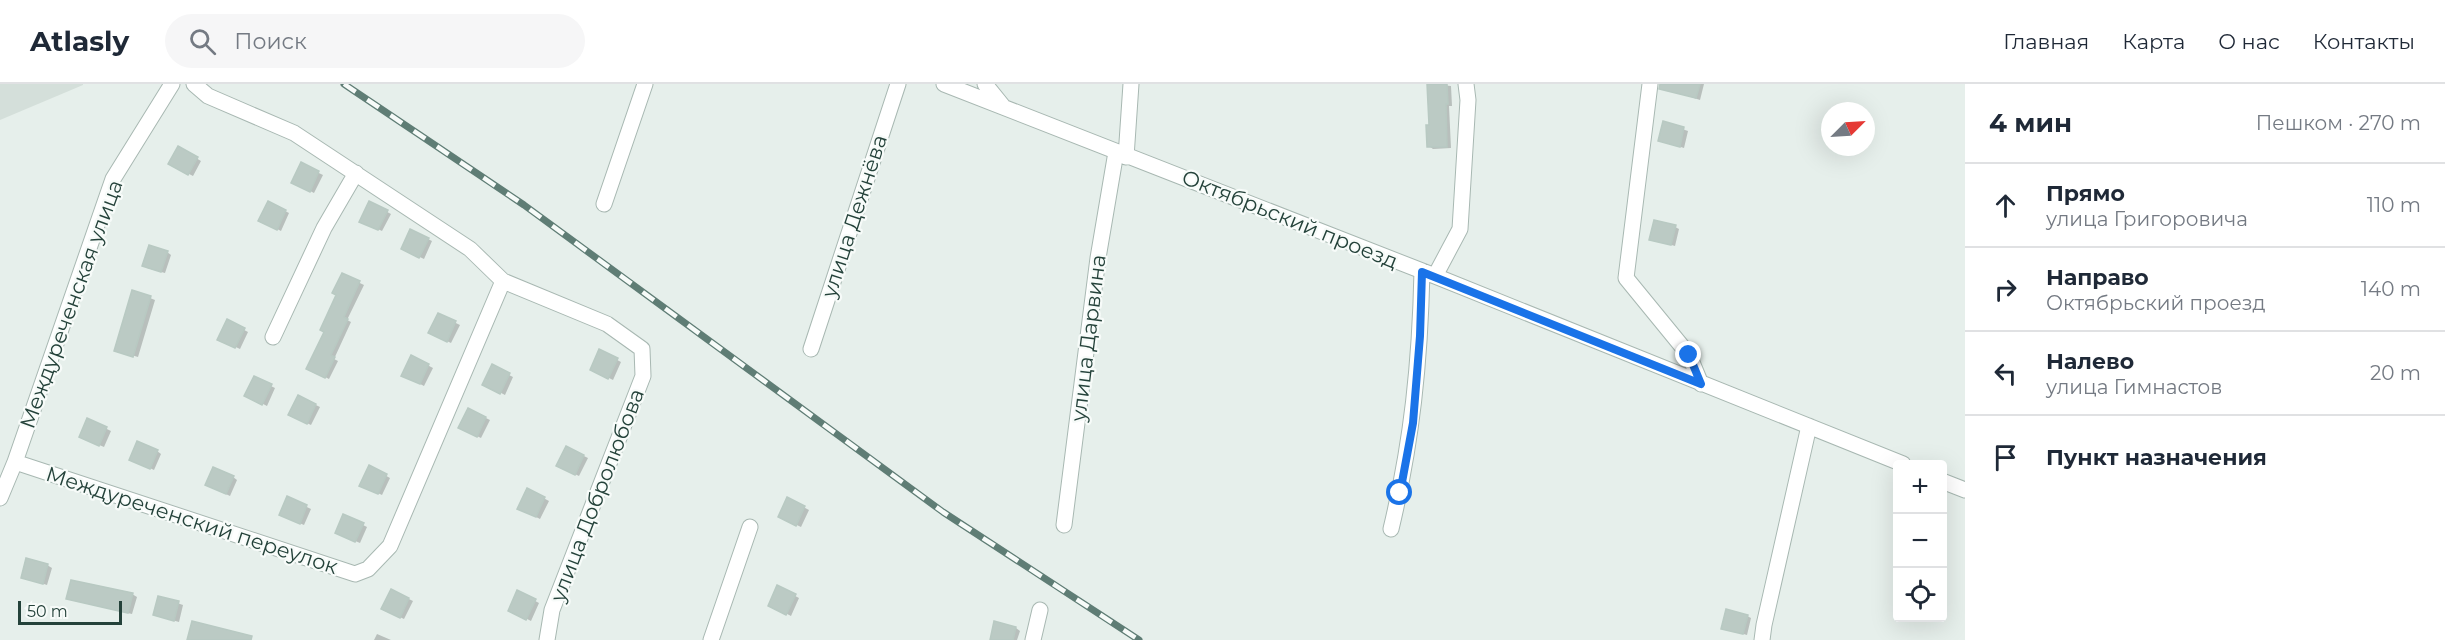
<!DOCTYPE html>
<html lang="ru">
<head>
<meta charset="utf-8">
<style>
  :root { --surface:#fff; --page:#f6f6f7; --text:#1f2937; --muted:#747a83; --line:#e0e1e3 }
  body { margin:0; font-family:Montserrat,sans-serif; background:var(--page); color:var(--text) }
  .controls { position:absolute; right:18px; bottom:18px; display:grid; overflow:hidden; border-radius:6px; box-shadow:0 6px 24px #0002 }
  .controls button { width:54px; height:54px; display:grid; place-items:center; padding:0; border:0; border-bottom:2px solid var(--line); background:var(--surface); color:var(--text); font:30px sans-serif }
  .compass { position:absolute; left:1821px; top:18px; width:54px; height:54px; border-radius:50%; background:var(--surface); box-shadow:0 6px 24px #0002; rotate:66deg }
  .scale { position:absolute; left:18px; bottom:15px; width:104px; box-sizing:border-box; padding-left:6px; border:3px solid #24423a; border-top:0; font-size:16px; line-height:21px; white-space:nowrap; color:#24423a; -webkit-text-stroke:4px #f7fbf9; paint-order:stroke }
  .stop { position:absolute; width:18px; height:18px; margin:-14px; border:4px solid #1a73e8; border-radius:50%; background:#fff }
  .stop.end { background:#1a73e8; border-color:#fff; box-shadow:0 2px 6px #0008 }
  .list { margin:0; padding:0; list-style:none }
  h2 { display:flex; justify-content:space-between; align-items:center; height:78px; margin:0; padding:0 24px; font-size:26px }
  h2 small { font-size:20px; font-weight:400; color:var(--muted) }
  .list li { display:grid; grid-template-columns:39px 1fr auto; gap:18px; align-items:center; box-sizing:border-box; height:84px; padding:0 24px; border-top:2px solid var(--line) }
  .list b { display:block; font-size:22px; white-space:nowrap }
  .list p { margin:0; font-size:20px; white-space:nowrap; color:var(--muted) }
  .list em { font-size:20px; font-style:normal; color:var(--muted) }
  .icon { flex:none; width:33px; height:33px; fill:none; stroke:currentColor; stroke-width:2; stroke-linecap:round; stroke-linejoin:round }
  .map { position:relative; flex:none; width:1965px; height:556px; overflow:hidden }
  header { display:flex; align-items:center; gap:36px; box-sizing:border-box; height:84px; padding:0 30px; background:var(--surface); border-bottom:2px solid var(--line) }
  header strong { font-size:28px }
  nav { display:flex; gap:33px; margin-inline-start:auto; font-size:21px }
  .search { width:420px; height:54px; background:var(--page); display:flex; align-items:center; gap:15px; box-sizing:border-box; padding:0 21px; border-radius:33px; color:var(--muted); font-size:22px }
  main { display:flex }
  aside { flex:1; background:var(--surface) }
  .map>svg:first-child { display:block }
</style>
</head>
<body>
<header>
<strong>Atlasly</strong>
<div class="search"><svg class="icon" aria-label="search" viewBox="0 0 24 24"><circle cx="10" cy="10" r="6"/><path d="M15 15l6 6"/></svg>Поиск</div>
<nav><a>Главная</a><a>Карта</a><a>О нас</a><a>Контакты</a></nav>
</header>
<main>
<div class="map">
<svg width="1965" height="556" viewBox="0 0 1965 556">
  <rect width="100%" height="100%" fill="#e6efeb"/>
  <path fill="#d4dfda" d="M0,0H83V1L0,36Z"/>
  <path fill="#0003" d="M1429,0L1451,2L1452,22H1449L1451,64L1433,65L1429,62L1430,42Z
    M1678,0H1704L1700,16L1676,8Z
    M1664,39L1688,47L1684,64L1659,56Z
    M179,64L201,77L193,92L170,80Z
    M302,81L323,91L314,109L293,98Z
    M269,119L289,129L281,147L260,136Z
    M370,119L391,130L382,147L361,137Z
    M1675,143L1679,145L1675,162L1651,155Z
    M411,147L432,157L424,175L403,165Z
    M167,168L171,171L165,189L147,184Z
    M343,191L364,201L347,236L351,238L334,275L338,277L329,295L308,284L326,248Z
    M150,214L155,216L138,273L118,267Z
    M439,231L460,241L451,259L430,249Z
    M227,237L248,248L240,265L219,255Z
    M600,267L621,278L613,296L591,285Z
    M412,273L433,284L424,302L403,291Z
    M492,282L513,293L505,311L484,300Z
    M254,294L275,304L267,322L246,311Z
    M299,313L320,323L311,341L290,331Z
    M469,326L490,336L481,354L460,344Z
    M88,336L111,347L104,363L85,355Z
    M567,364L588,374L579,392L558,382Z
    M157,367L161,370L154,386L135,377Z
    M370,383L390,394L382,411L361,401Z
    M233,393L237,396L230,412L211,403Z
    M528,406L549,417L540,435L519,424Z
    M288,414L311,425L304,441L285,433Z
    M788,415L809,426L801,443L780,433Z
    M363,441L367,443L360,459L341,451Z
    M47,481L52,484L47,501L23,493Z
    M778,503L799,514L791,532L770,521Z
    M392,507L413,517L404,535L383,525Z
    M518,508L539,519L531,537L510,526Z
    M132,510L137,513L132,530L68,515Z
    M159,513L183,521L179,538L154,531Z
    M1747,532L1751,534L1747,551L1723,544Z
    M1016,544L1020,547L1017,556H991Z
    M377,550L391,556H374Z"/>
  <path fill="#bbcac4" stroke="#b8c9c2" stroke-width="1.5" d="M1427,0H1447L1448,20H1446L1447,63H1427L1426,41H1429Z
    M1660,0H1700L1696,14L1659,5Z
    M1663,37L1684,43L1680,63L1658,57Z
    M178,62L198,73L188,91L168,80Z
    M301,78L319,87L310,108L291,99Z
    M268,117L286,126L277,146L258,137Z
    M369,117L388,126L378,146L359,138Z
    M1654,136L1676,141L1671,161L1649,156Z
    M410,145L429,154L419,174L401,165Z
    M149,161L168,167L161,188L142,182Z
    M342,189L360,197L344,233L348,235L331,271L335,273L325,294L306,285L324,248L320,246L336,211L332,209Z
    M132,206L151,212L133,273L114,267Z
    M438,229L456,237L447,258L428,249Z
    M227,235L245,244L235,264L217,256Z
    M599,265L618,274L608,295L590,286Z
    M411,271L429,280L420,300L401,292Z
    M492,280L510,289L500,310L482,301Z
    M254,292L272,300L262,321L244,312Z
    M298,311L316,320L307,340L288,331Z
    M468,324L486,333L477,353L458,344Z
    M87,334L107,343L99,362L79,353Z
    M137,357L158,366L150,385L129,376Z
    M566,362L584,371L575,391L556,382Z
    M369,381L387,390L378,410L359,402Z
    M213,383L234,392L226,410L205,401Z
    M527,404L545,413L536,433L517,425Z
    M287,412L307,421L300,440L279,431Z
    M787,413L805,422L796,442L778,433Z
    M343,430L364,439L355,458L335,449Z
    M26,474L48,480L43,500L21,494Z
    M71,496L133,509L128,529L66,515Z
    M777,501L796,510L786,531L768,522Z
    M391,505L409,514L400,534L381,525Z
    M517,506L536,515L526,536L508,527Z
    M158,512L179,517L174,537L153,531Z
    M1726,525L1748,531L1743,550L1721,545Z
    M192,537L252,552L251,556H187Z
    M994,537L1016,543L1013,556H990Z"/>
  <g fill="none" stroke-linecap="round" stroke-linejoin="round">
    <defs>
      <path id="minor" d="M194,0L208,12L294,49L470,165L503,197L607,240L642,265L643,292L552,526L547,556
        M944,0L1435,192L1903,380
        M985,0L1002,21
        M1650,0L1626,194L1689,271L1701,300
        M1126,73L1131,0
        M604,120L645,0
        M1435,192L1460,145L1468,16L1466,0
        M273,253L324,144L356,89
        M811,265L898,0
        M15,378L355,490L368,485L390,462L503,197
        M1942,397L1965,406
        M0,414L15,378L113,95L172,0
        M1064,441L1098,174L1116,68
        M1391,445C1412,357 1420,278 1422,187
        M711,556L750,443
        M1033,556L1040,526
        M1762,556L1764,541L1809,342"/>
    </defs>
    <use href="#minor" stroke="#a8b8b2" stroke-width="17"/>
    <use href="#minor" stroke="#fff" stroke-width="15"/>
    <defs>
      <path id="rail" d="M344,0L524,121L943,428L1139,556"/>
    </defs>
    <use href="#rail" stroke="#5f7d75" stroke-width="7"/>
    <use href="#rail" stroke="#f7fbf9" stroke-width="4.5" stroke-dasharray="14" stroke-linecap="butt"/>
  </g>
  <g fill="none" stroke-linecap="round" stroke-linejoin="round">
    <path stroke="#1a73e8" stroke-width="8" d="M1400,409L1413,339L1420,252L1422,188L1701,300L1689,271"/>
  </g>
  <g text-anchor="middle" dominant-baseline="central" stroke-width="4.5" stroke-linejoin="round" paint-order="stroke">
    <g font-size="21" fill="#24423a" stroke="#f7fbf9">
      <text transform="translate(854 132) rotate(-72)">улица Дежнёва</text>
      <text transform="translate(1290 135) rotate(22)">Октябрьский проезд</text>
      <text transform="translate(71 220) rotate(-70)">Междуреченская улица</text>
      <text transform="translate(1088 254) rotate(-83)">улица Дарвина</text>
      <text transform="translate(597 411) rotate(-69)">улица Добролюбова</text>
      <text transform="translate(192 436) rotate(18)">Междуреченский переулок</text>
    </g>
  </g>
</svg>
<div class="controls">
<button>+</button>
<button>−</button>
<button><svg class="icon" aria-label="locate" viewBox="0 0 24 24"><circle cx="12" cy="12" r="6"/><path d="M12 2v4M12 18v4M2 12h4M18 12h4"/></svg></button>
</div>
<svg class="compass" viewBox="-18 -18 36 36"><path d="M0-13l5 13h-10z" fill="#e53935"/><path d="M0 13l5-13h-10z" fill="#747a83"/></svg>
<div class="scale">50 m</div>
<div class="stop" style="left:1400px;top:409px"></div>
<div class="stop end" style="left:1689px;top:271px"></div>
</div>
<aside>
<h2>4 мин<small>Пешком · 270 m</small></h2>
<ul class="list">
<li><svg class="icon" aria-label="ahead" viewBox="0 0 24 24"><path d="M12 20V5M6 11l6-6 6 6"/></svg><div><b>Прямо</b><p>улица Григоровича</p></div><em>110 m</em></li>
<li><svg class="icon" aria-label="right" viewBox="0 0 24 24"><path d="M7 20v-9h11M14 6l5 5-5 5"/></svg><div><b>Направо</b><p>Октябрьский проезд</p></div><em>140 m</em></li>
<li><svg class="icon" aria-label="left" viewBox="0 0 24 24"><path d="M17 20v-9H6M10 6l-5 5 5 5"/></svg><div><b>Налево</b><p>улица Гимнастов</p></div><em>20 m</em></li>
<li><svg class="icon" aria-label="arrive" viewBox="0 0 24 24"><path d="M6 21V4h12l-3 4 3 4H6"/></svg><div><b>Пункт назначения</b></div></li>
</ul>
</aside>
</main>
</body>
</html>
